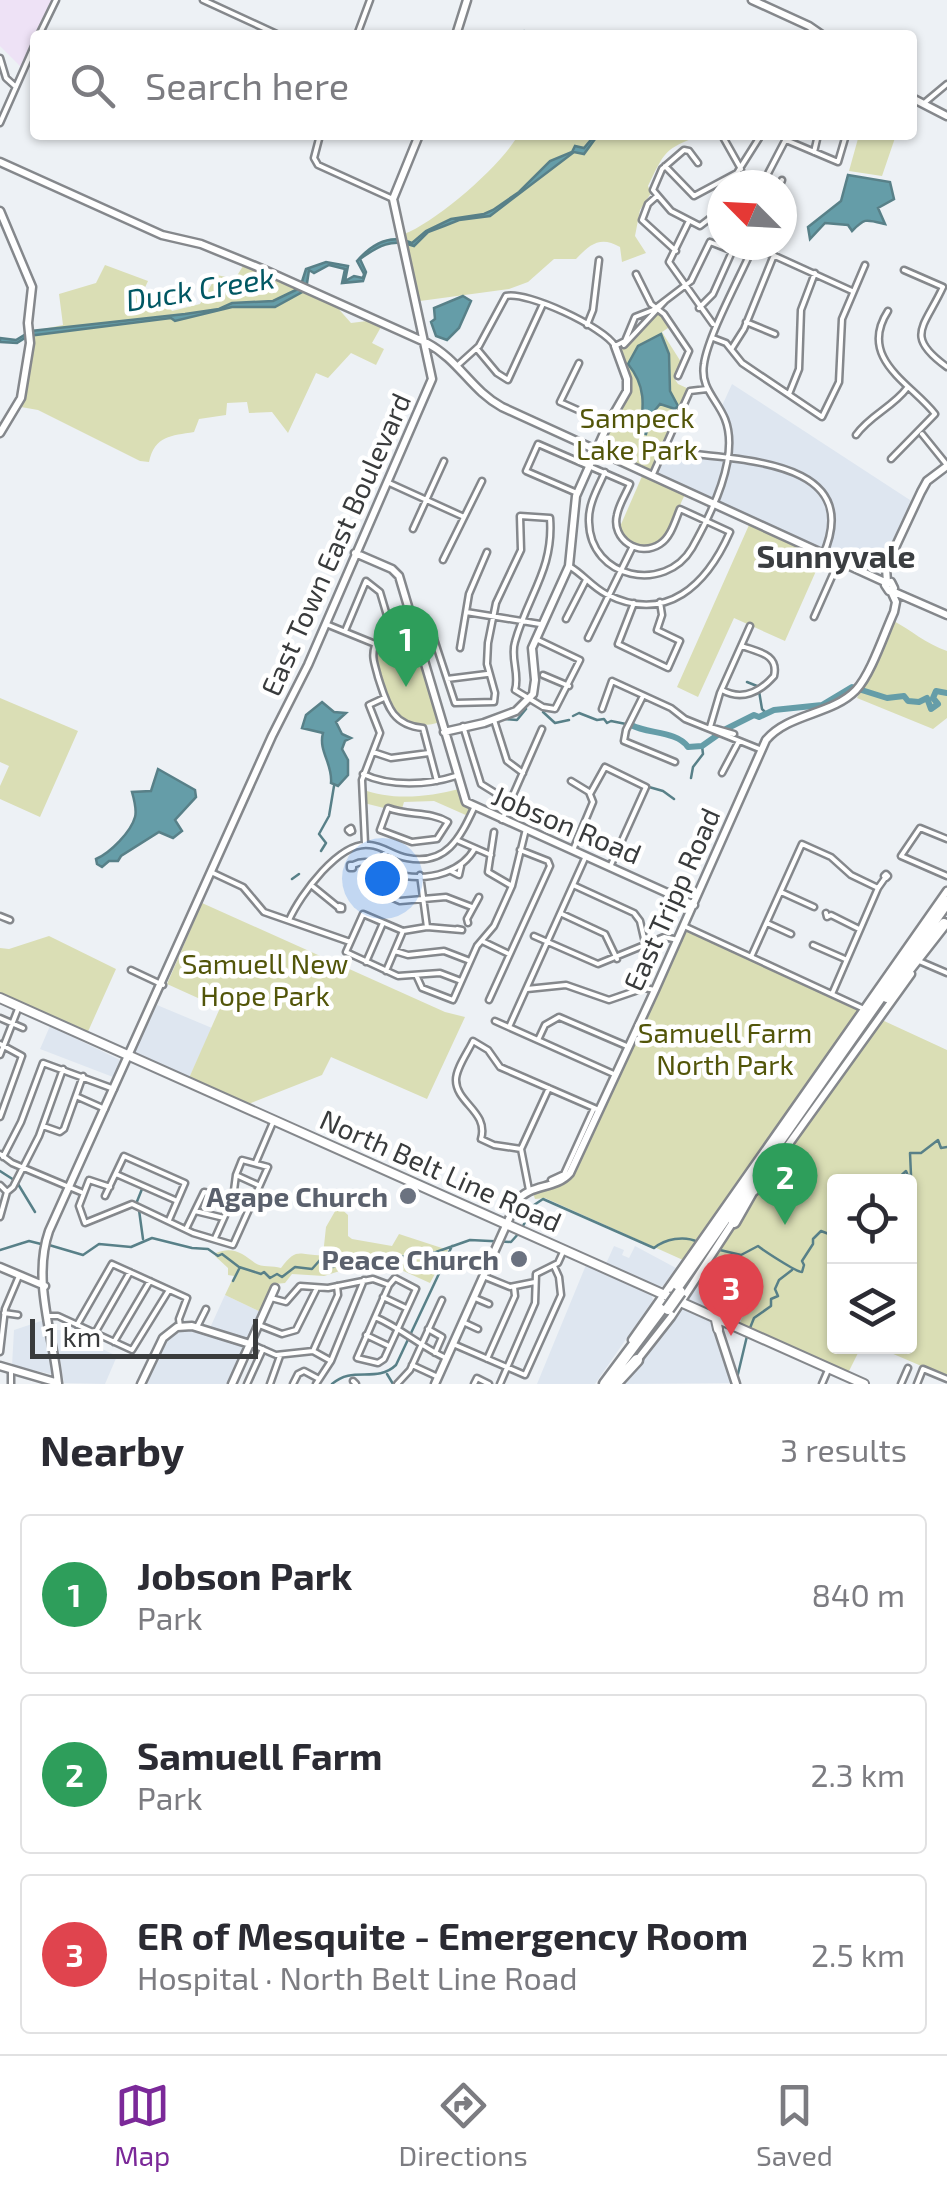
<!DOCTYPE html>
<html lang="en">
<head>
<meta charset="utf-8">
<style>
  :root { --surface:#fff; --page:#f7f7f7; --text:#2b2b33; --muted:#7c7c81; --line:#e1e1e2; --accent:#7b2999 }
  body { margin:0; font-family:"Exo 2",sans-serif; background:var(--page); color:var(--text) }
  .controls { position:absolute; right:30px; bottom:30px; display:grid; overflow:hidden; border-radius:10px; box-shadow:0 2px 8px #0004 }
  .controls button { width:90px; height:90px; display:grid; place-items:center; padding:0; border:0; border-bottom:2px solid var(--line); background:var(--surface); color:var(--text); font:50px sans-serif }
  .compass { position:absolute; left:707px; top:170px; width:90px; height:90px; border-radius:50%; background:var(--surface); box-shadow:0 2px 8px #0004; rotate:294deg }
  .scale { position:absolute; left:30px; bottom:25px; width:228px; box-sizing:border-box; padding-left:10px; border:5px solid #393b3c; border-top:0; font-size:28px; line-height:35px; white-space:nowrap; color:#393b3c; -webkit-text-stroke:8px #fff; paint-order:stroke }
  .you { position:absolute; left:382px; top:878px; width:35px; height:35px; margin:-25px; border:8px solid #fff; border-radius:50%; background:#1a73e8; box-shadow:0 0 0 15px #1a73e833 }
  .badge { display:grid; place-items:center; width:65px; height:65px; border-radius:50%; background:var(--accent); color:#fff; font-size:32px; font-weight:700 }
  .pin { position:absolute; translate:-50% -82px; filter:drop-shadow(0 2px 5px #0008) }
  .pin::after { content:''; position:absolute; top:52px; width:35px; height:30px; background:inherit; clip-path:polygon(0 0,100% 0,50% 100%) }
  .list { margin:0; padding:0; list-style:none }
  h2 { display:flex; justify-content:space-between; align-items:center; height:130px; margin:0; padding:0 40px; font-size:42px }
  h2 small { font-size:32px; font-weight:400; color:var(--muted) }
  .list li { display:grid; grid-template-columns:65px 1fr auto; gap:30px; align-items:center; box-sizing:border-box; height:160px; margin:0 20px 20px; padding:0 20px; border:2px solid var(--line); border-radius:10px }
  .list b { display:block; font-size:38px; white-space:nowrap }
  .list p { margin:0; font-size:32px; white-space:nowrap; color:var(--muted) }
  .list em { font-size:32px; font-style:normal; color:var(--muted) }
  .icon { flex:none; width:55px; height:55px; fill:none; stroke:currentColor; stroke-width:2; stroke-linecap:round; stroke-linejoin:round }
  .map { position:relative; flex:none; width:947px; height:1384px; overflow:hidden }
  .search { position:absolute; background:var(--surface); box-shadow:0 2px 8px #0004; left:30px; right:30px; top:30px; height:110px; display:flex; align-items:center; gap:25px; box-sizing:border-box; padding:0 35px; border-radius:10px; color:var(--muted); font-size:38px }
  .sheet { height:670px; background:var(--surface) }
  nav { display:flex; justify-content:space-around; align-items:center; box-sizing:border-box; height:140px; border-top:2px solid var(--line); background:var(--surface); font-size:28px; color:var(--muted) }
  nav a { display:grid; justify-items:center; gap:5px }
  nav .on { color:var(--accent) }
  .map>svg:first-child { display:block }
</style>
</head>
<body>
<div class="map">
<svg width="947" height="1384" viewBox="0 0 947 1384">
  <rect width="100%" height="100%" fill="#edf1f5"/>
  <path fill="#dee6f0" d="M732,384L913,502L883,571L874,567L871,575L655,474L664,452L731,458L730,427L721,408Z
    M157,1005L212,1028L189,1078L133,1055Z
    M50,1026L120,1060L113,1077L40,1049Z
    M614,1246L624,1250L622,1255L629,1258L635,1246L676,1268L663,1286L656,1288L605,1266Z
    M586,1265L651,1294L653,1300L595,1384H537Z
    M705,1268L755,1290L739,1325L688,1302Z
    M225,1295L263,1313L250,1341L209,1330Z
    M683,1307L714,1322L716,1338L734,1383L620,1384L678,1308Z
    M47,1319L56,1375L12,1366L14,1330Z
    M181,1328L197,1329L247,1345L230,1384H143L164,1340Z
    M55,1330H62L117,1356L105,1384L64,1383Z"/>
  <path fill="#eee2f6" d="M0,0H52L21,67L0,46Z"/>
  <path fill="#dadeb5" d="M518,135H702C663,149 665,152 648,186L651,193L640,210L635,236L646,253L622,262L620,247C600,235 589,245 576,259H554L528,282L509,289L420,301L404,234C436,222 502,165 518,135Z
    M859,135H896L882,176L849,171Z
    M105,265L148,281L142,294L164,300L172,311L200,304L217,275L235,279L243,266L336,306L351,323L367,321L381,327L372,343L384,349L376,365L351,353L328,378L316,373L288,433L272,412L249,413L247,402L227,403L226,415L199,419L194,432C171,436 155,435 149,462L140,461L38,410L21,407L33,331L63,325L59,294L96,283Z
    M658,311L671,326L662,332L681,362L674,378L678,384L689,389L652,472L598,447L628,393L618,349Z
    M643,474L685,494C673,521 651,578 619,529Z
    M749,525L812,553L808,565L816,571L785,641L734,618L698,697L677,687Z
    M892,620C911,630 926,644 947,651V718L933,729L857,698Z
    M417,642L440,722C393,738 372,684 376,646L394,647Z
    M0,698L78,731L40,817L0,799V786L9,766L0,762Z
    M362,789C391,801 429,797 459,789L464,802L472,809L468,816L434,801L404,802L401,812L388,806L384,808L364,803Z
    M202,903L445,1012L465,1017L427,1099L331,1057L322,1075L246,1105L189,1078L220,1008L167,984Z
    M684,928L860,1009L683,1260L545,1198L535,1199L532,1190L557,1185L569,1176Z
    M49,936L116,969L86,1036L0,996V948L9,949Z
    M882,1020L947,1050V1377L877,1347L910,1346V1182H834V1346L861,1347L848,1373L739,1325L754,1290L705,1268Z
    M338,1206L348,1215V1236L352,1239L392,1246L399,1234L448,1250L430,1283L388,1264L346,1269L324,1276L292,1274L285,1283L275,1284L263,1313L225,1295L234,1276L228,1275V1268L215,1256L216,1253C233,1246 243,1254 255,1263C262,1268 273,1265 281,1268C298,1245 300,1257 323,1255L326,1227Z"/>
  <path fill="#659da8" stroke="#588088" stroke-width="2.5" d="M595,135H617L595,139L584,154L574,152L490,216L459,220L444,226L428,232L414,246C392,238 378,246 360,259L366,272L363,281L342,283L345,269L329,265L314,273L309,270L306,290L275,307H232L175,321L171,318L28,336L17,343L0,342V338L16,340L31,331L185,314L219,309L232,303L273,301L300,288L306,269L326,262L348,266L345,281L354,276L363,278L364,274L357,261C371,245 390,233 412,243L426,231L451,219L484,214L493,210L519,192L550,161L572,152L575,146L584,148Z
    M848,175L890,182L894,199L878,208L885,224C865,219 865,218 852,231L848,225L825,223L810,239L808,227L841,201Z
    M463,296L471,301L459,328L447,340L436,336L431,322L435,319L434,308Z
    M661,334L669,354L670,391L678,406L675,409L660,404L651,415L646,434L640,433C644,405 646,386 628,364L638,346Z
    M322,702L334,712L346,713L336,722L342,734L351,738L345,741L342,749L348,760V775L338,786L331,783C333,764 318,751 323,733L302,728L306,715Z
    M158,769L195,790L196,797L175,820L182,831L173,838L159,832L121,856L118,861H109L102,867L97,864L96,859C110,853 131,832 135,817C137,810 134,799 132,792L151,791Z"/>
  <g fill="none" stroke-linecap="round" stroke-linejoin="round">
    <path stroke="#588088" stroke-width="2.5" d="M524,31L526,35
      M747,682L757,686
      M759,691L762,709L766,713
      M543,712L555,723L569,720
      M573,716L579,713L597,720L604,719L607,723L611,721L626,724
      M505,719L517,720L526,709
      M691,778L693,767L703,754L702,746
      M649,787L663,791L674,799
      M321,851L326,843L319,834L329,816L334,786
      M292,879L299,874
      M0,1171L14,1180
      M894,1182L906,1171L908,1176L911,1175L910,1153H921L938,1140L941,1148L947,1147
      M18,1184L35,1212
      M136,1204L142,1189
      M139,1210L143,1239
      M523,1226L534,1205L543,1199L654,1248C665,1239 684,1235 698,1242
      M49,1245L83,1255L99,1244L131,1247L152,1238L192,1248L208,1249L218,1256L222,1254L239,1267L261,1274L264,1272L270,1278L277,1274L282,1277L295,1267L312,1269L320,1260L333,1267L348,1258L360,1263L362,1254L383,1259L436,1252L470,1240L511,1242L519,1233
      M0,1250L29,1241L41,1244
      M720,1250L741,1255L758,1246C763,1250 796,1272 802,1272L804,1265L802,1261L813,1244V1239L821,1231L834,1236
      M233,1281L239,1269
      M750,1328L754,1318L771,1306V1299L778,1296L775,1289L779,1280L792,1270
      M387,1374L393,1384
      M737,1378L747,1336
      M332,1384C353,1365 376,1384 396,1365L452,1246"/>
    <path stroke="#659da8" stroke-width="6" d="M631,725C648,734 677,731 688,747L702,746L719,734
      M726,729L754,715L759,717L774,710L822,705L852,687L887,698L904,696L908,701L919,702L927,698L931,709L938,704L933,698L936,691L947,693"/>
    <defs>
      <path id="street" d="M203,0L279,35
        M39,35L56,0
        M357,35L370,0
        M0,58L6,78L16,87
        M923,104L947,84
        M0,123L35,44
        M320,135L314,158L318,165L393,199
        M723,137L741,169
        M786,140L838,162L846,135
        M814,152L818,135
        M698,163L689,151L684,150L662,169L653,190L671,211L700,226L722,209
        M665,166L694,196L737,173L761,135
        M762,185L788,135
        M780,185L782,180
        M657,196L648,204L642,220L676,251
        M688,223L669,262L713,324
        M753,246L852,291
        M904,270L943,287C924,328 904,336 947,367
        M636,274L651,304L664,314L689,351L678,376
        M699,308L713,294L735,245
        M888,311C857,359 912,384 935,414L891,459
        M746,322L775,334
        M587,325L593,310L599,260
        M713,338L726,343L742,363L822,417L839,382L842,319L865,265
        M624,345L665,301
        M732,348L744,329L774,255
        M477,349L497,373L508,380L543,304
        M579,363L560,402L607,423
        M458,365L479,346L506,296C527,291 604,327 615,346L625,341L635,317L653,310L691,281L710,242L733,251
        M789,394L799,369L801,310L815,273
        M922,434L947,465
        M856,435C870,415 893,407 907,388
        M664,450C723,461 868,453 823,555
        M605,472C598,488 588,504 589,522C590,579 665,594 692,548C711,514 740,457 725,419C717,399 700,388 704,364C708,335 741,275 754,245
        M653,474L690,391L707,389
        M387,482L464,517
        M413,529L444,461
        M443,560L482,481
        M569,566C583,574 592,587 606,594C667,625 707,584 730,532L680,509C675,521 671,537 660,544C639,558 611,539 617,515C619,504 626,494 630,484L538,444L526,471L577,493
        M634,603L618,644L668,668L680,641L657,630L662,615L660,602
        M466,612L540,624
        M814,617L838,563
        M566,619L586,580
        M326,624L380,646L433,636L455,703L494,702L495,693L487,664L488,643L496,603L521,550L520,516L550,518C554,569 528,595 515,642C510,658 520,674 515,690L543,707L555,709L580,660L536,639
        M345,631L366,581L380,592L396,646
        M588,638L632,548
        M375,645C371,658 375,664 378,677C387,704 391,725 423,728L437,781
        M460,648L469,594L487,552
        M543,675L569,686
        M447,679L487,674
        M722,690C742,701 760,692 774,676C779,654 758,652 742,646
        M642,698L626,730L624,741L675,762
        M602,709L612,681L671,708L685,719L762,750
        M494,720L507,761L523,773
        M463,726L481,784L510,802
        M710,727L720,693L750,626
        M710,727L734,734
        M373,752L391,758L429,753
        M722,773L739,741
        M363,774C390,787 428,785 456,776
        M571,781L589,792L593,802L573,850
        M590,794L605,767L646,787L610,867
        M388,808C408,816 430,811 448,822L437,839L412,842L380,830Z
        M502,820L542,729
        M351,828L352,831L350,832L348,830Z
        M494,832L488,872L512,886
        M947,839L920,828L901,856L947,876
        M459,841L491,855
        M365,844L362,780L380,733L369,705L384,698
        M386,850L370,888L400,901L446,897L472,907
        M350,865H353V868H350Z
        M353,865C373,855 386,873 405,876C431,880 462,872 475,848
        M451,871L459,875L461,866
        M211,872L243,887L264,912L350,942
        M886,874L888,876L886,878L884,876Z
        M420,875L427,927
        M311,885L338,907
        M573,885L634,913L640,921L646,947
        M781,892L814,907
        M339,906L342,907V909H339Z
        M826,913L827,917L831,915L859,929
        M562,914L605,934L617,959
        M0,916L10,920
        M289,920C300,895 340,840 370,845C383,846 394,856 407,858C446,866 460,838 474,808
        M468,923L467,919L479,897
        M767,923L791,934
        M684,926L864,1009
        M457,929L462,930L427,927L403,931L363,914L346,952L398,976L440,973L461,981
        M534,936L598,964L664,937L678,940
        M482,941L509,954
        M813,945L845,959
        M395,951L408,955L444,951L470,961
        M751,957L802,844L831,857L851,875L878,888
        M919,961L947,973
        M366,962L383,923
        M131,970L163,985
        M386,971L403,931
        M417,977L422,988L453,1000L477,946L494,926L512,886L526,829
        M527,989L566,985L609,1000L644,988L655,990
        M832,994L878,888L885,878
        M489,1000L550,866L548,861L520,850
        M0,1018L23,1028
        M495,1021L616,1075
        M509,1027L586,856
        M538,1040L545,1025L559,1017L629,1047
        M0,1044L22,1056L0,1117
        M0,1055L18,1009
        M78,1097L105,1109
        M43,1126L60,1132L64,1129L83,1076
        M521,1149L494,1145L481,1139C489,1112 456,1103 456,1080C456,1068 468,1052 473,1041L488,1050L500,1067L599,1110
        M0,1154L12,1163L81,1192
        M3,1157L21,1122L43,1063L114,1089
        M256,1162L274,1120
        M116,1174L175,1200
        M236,1175L258,1185
        M551,1180L564,1174L594,1108
        M0,1185L7,1192
        M110,1187L89,1180L79,1206L85,1223L132,1204L193,1233L233,1245L268,1167L242,1160L236,1175L233,1198L215,1238
        M529,1190L521,1149L549,1088
        M105,1196L124,1156L185,1183L169,1220
        M195,1211L224,1218
        M0,1217L7,1192L13,1187L39,1136L63,1069
        M186,1229L204,1192L232,1197
        M483,1276L510,1287L535,1282
        M395,1278L416,1289L384,1359L378,1363L357,1358L389,1285Z
        M383,1297L406,1308
        M271,1298L286,1302L300,1286L328,1288L373,1279L389,1285
        M475,1298L489,1304
        M4,1313L18,1315
        M48,1316H58L132,1350L169,1290
        M375,1317C401,1328 421,1347 446,1358
        M463,1322L478,1329
        M77,1325L112,1264L187,1298L179,1319L180,1327
        M259,1325L282,1334L296,1330L316,1290
        M197,1327L206,1309
        M428,1329L442,1337L435,1353
        M95,1333L130,1272
        M366,1335L389,1346
        M114,1342L150,1281
        M251,1344L276,1355L313,1351L331,1361
        M453,1344L525,1375L561,1295L559,1277L554,1266
        M313,1351L338,1295L337,1286
        M0,1352L5,1309L19,1276
        M487,1359L515,1296L514,1287
        M412,1365L438,1377
        M353,1381L356,1384
        M11,1384V1369
        M247,1384L263,1349
        M270,1384L280,1356
        M293,1384L298,1374L304,1371L319,1379
        M316,1384L331,1361L364,1280
        M397,1384L410,1370L442,1300
        M474,1384L477,1378L489,1384
        M500,1384L535,1303L536,1274L558,1263L563,1252
        M822,1384L828,1370
        M901,1384L908,1368
        M917,1384L923,1369L947,1379"/>
      <path id="secondary" d="M752,0L809,26L822,35
        M456,35L467,0
        M912,98L947,116
        M0,162L162,235L201,244L260,268L427,343C459,360 471,390 502,407L887,583
        M0,211L32,287L28,323L30,343L21,398L0,433
        M355,553L392,569L399,576L466,802L694,905
        M891,582L894,588L889,591L885,585Z
        M887,583L886,567L921,492L927,481L947,466
        M892,591L947,615
        M444,732L484,723L516,711L533,694L535,680L532,648L569,566L576,496L608,424L627,391V379L615,346
        M755,1191L911,974
        M0,1267L45,1286
        M718,1329L736,1384
        M632,1340L947,891
        M638,1359L671,1317L733,1222
        M0,1366L58,1383
        M58,1384C53,1334 32,1280 49,1231L272,736L308,665L432,379L393,199L419,135
        M141,1384L163,1338L177,1327L192,1326L250,1344
        M232,1384L275,1288
        M435,1384L517,1201C531,1183 555,1190 570,1173L655,990L766,740C789,713 832,715 856,690C871,674 884,634 894,612L896,602L891,591"/>
      <path id="primary" d="M0,998L864,1384
        M716,1320L718,1329"/>
      <path id="highway" d="M887,997L944,924
        M734,1222L755,1185
        M675,1290L947,902
        M605,1384L664,1305
        M615,1384L637,1360"/>
    </defs>
    <use href="#street" stroke="#85888c" stroke-width="9"/>
    <use href="#secondary" stroke="#85888c" stroke-width="11"/>
    <use href="#primary" stroke="#85888c" stroke-width="12"/>
    <use href="#highway" stroke="#85888c" stroke-width="15"/>
    <use href="#street" stroke="#fff" stroke-width="4"/>
    <use href="#secondary" stroke="#fff" stroke-width="6"/>
    <use href="#primary" stroke="#fff" stroke-width="8"/>
    <use href="#highway" stroke="#fff" stroke-width="10"/>
    <defs>
      <path id="highway-bridge" d="M668,1309L680,1292"/>
    </defs>
    <use href="#highway-bridge" stroke="#85888c" stroke-width="15" stroke-linecap="butt"/>
    <use href="#highway-bridge" stroke="#fff" stroke-width="10"/>
  </g>
  <g fill="#6b7280" stroke="#fff" stroke-width="4">
    <circle cx="408" cy="1196" r="10"/>
    <circle cx="519" cy="1259" r="10"/>
  </g>
  <g text-anchor="middle" dominant-baseline="central" stroke-width="9" stroke-linejoin="round" paint-order="stroke">
    <g font-size="28" fill="#525509" stroke="#fff">
      <text x="637" y="417">Sampeck<tspan x="637" dy="32">Lake Park</tspan></text>
      <text x="265" y="963">Samuell New<tspan x="265" dy="32">Hope Park</tspan></text>
      <text x="725" y="1032">Samuell Farm<tspan x="725" dy="32">North Park</tspan></text>
    </g>
    <g font-size="28" fill="#393b3c" stroke="#fff">
      <text transform="translate(335 544) rotate(-66)">East Town East Boulevard</text>
      <text transform="translate(567 824) rotate(23)">Jobson Road</text>
      <text transform="translate(671 899) rotate(-66)">East Tripp Road</text>
      <text transform="translate(441 1170) rotate(24)">North Belt Line Road</text>
    </g>
    <g font-size="28" font-weight="bold" fill="#5b616d" stroke="#fff" text-anchor="end">
      <text x="388" y="1196">Agape Church</text>
      <text x="499" y="1259">Peace Church</text>
    </g>
    <g font-size="30" font-style="italic" fill="#005763" stroke="#fff">
      <text transform="translate(200 288) rotate(-9)">Duck Creek</text>
    </g>
    <g font-size="32" font-weight="bold" fill="#3b3e41" stroke="#fff">
      <text x="836" y="555">Sunnyvale</text>
    </g>
  </g>
</svg>
<div class="controls">
<button><svg class="icon" aria-label="locate" viewBox="0 0 24 24"><circle cx="12" cy="12" r="6"/><path d="M12 2v4M12 18v4M2 12h4M18 12h4"/></svg></button>
<button><svg class="icon" aria-label="layers" viewBox="0 0 24 24"><path d="M12 4l9 5-9 5-9-5zM3 14l9 5 9-5"/></svg></button>
</div>
<svg class="compass" viewBox="-18 -18 36 36"><path d="M0-13l5 13h-10z" fill="#e53935"/><path d="M0 13l5-13h-10z" fill="#7c7c81"/></svg>
<div class="scale">1 km</div>
<div class="you"></div>
<div class="pin badge" style="left:406px;top:687px;background:#2e9e5b">1</div>
<div class="pin badge" style="left:785px;top:1225px;background:#2e9e5b">2</div>
<div class="pin badge" style="left:731px;top:1336px;background:#e0444e">3</div>
<div class="search"><svg class="icon" aria-label="search" viewBox="0 0 24 24"><circle cx="10" cy="10" r="6"/><path d="M15 15l6 6"/></svg>Search here</div>
</div>
<section class="sheet">
<h2>Nearby<small>3 results</small></h2>
<ul class="list">
<li><span class="badge" style="background:#2e9e5b">1</span><div><b>Jobson Park</b><p>Park</p></div><em>840 m</em></li>
<li><span class="badge" style="background:#2e9e5b">2</span><div><b>Samuell Farm</b><p>Park</p></div><em>2.3 km</em></li>
<li><span class="badge" style="background:#e0444e">3</span><div><b>ER of Mesquite - Emergency Room</b><p>Hospital · North Belt Line Road</p></div><em>2.5 km</em></li>
</ul>
</section>
<nav>
<a class="on"><svg class="icon" aria-label="map" viewBox="0 0 24 24"><path d="M3 6l6-2 6 2 6-2v14l-6 2-6-2-6 2zM9 4v14M15 6v14"/></svg>Map</a>
<a><svg class="icon" aria-label="directions" viewBox="0 0 24 24"><path d="M12 3l9 9-9 9-9-9zM9 14v-3h6M13 9l2 2-2 2"/></svg>Directions</a>
<a><svg class="icon" aria-label="saved" viewBox="0 0 24 24"><path d="M7 4h10v16l-5-4-5 4z"/></svg>Saved</a>
</nav>
</body>
</html>
